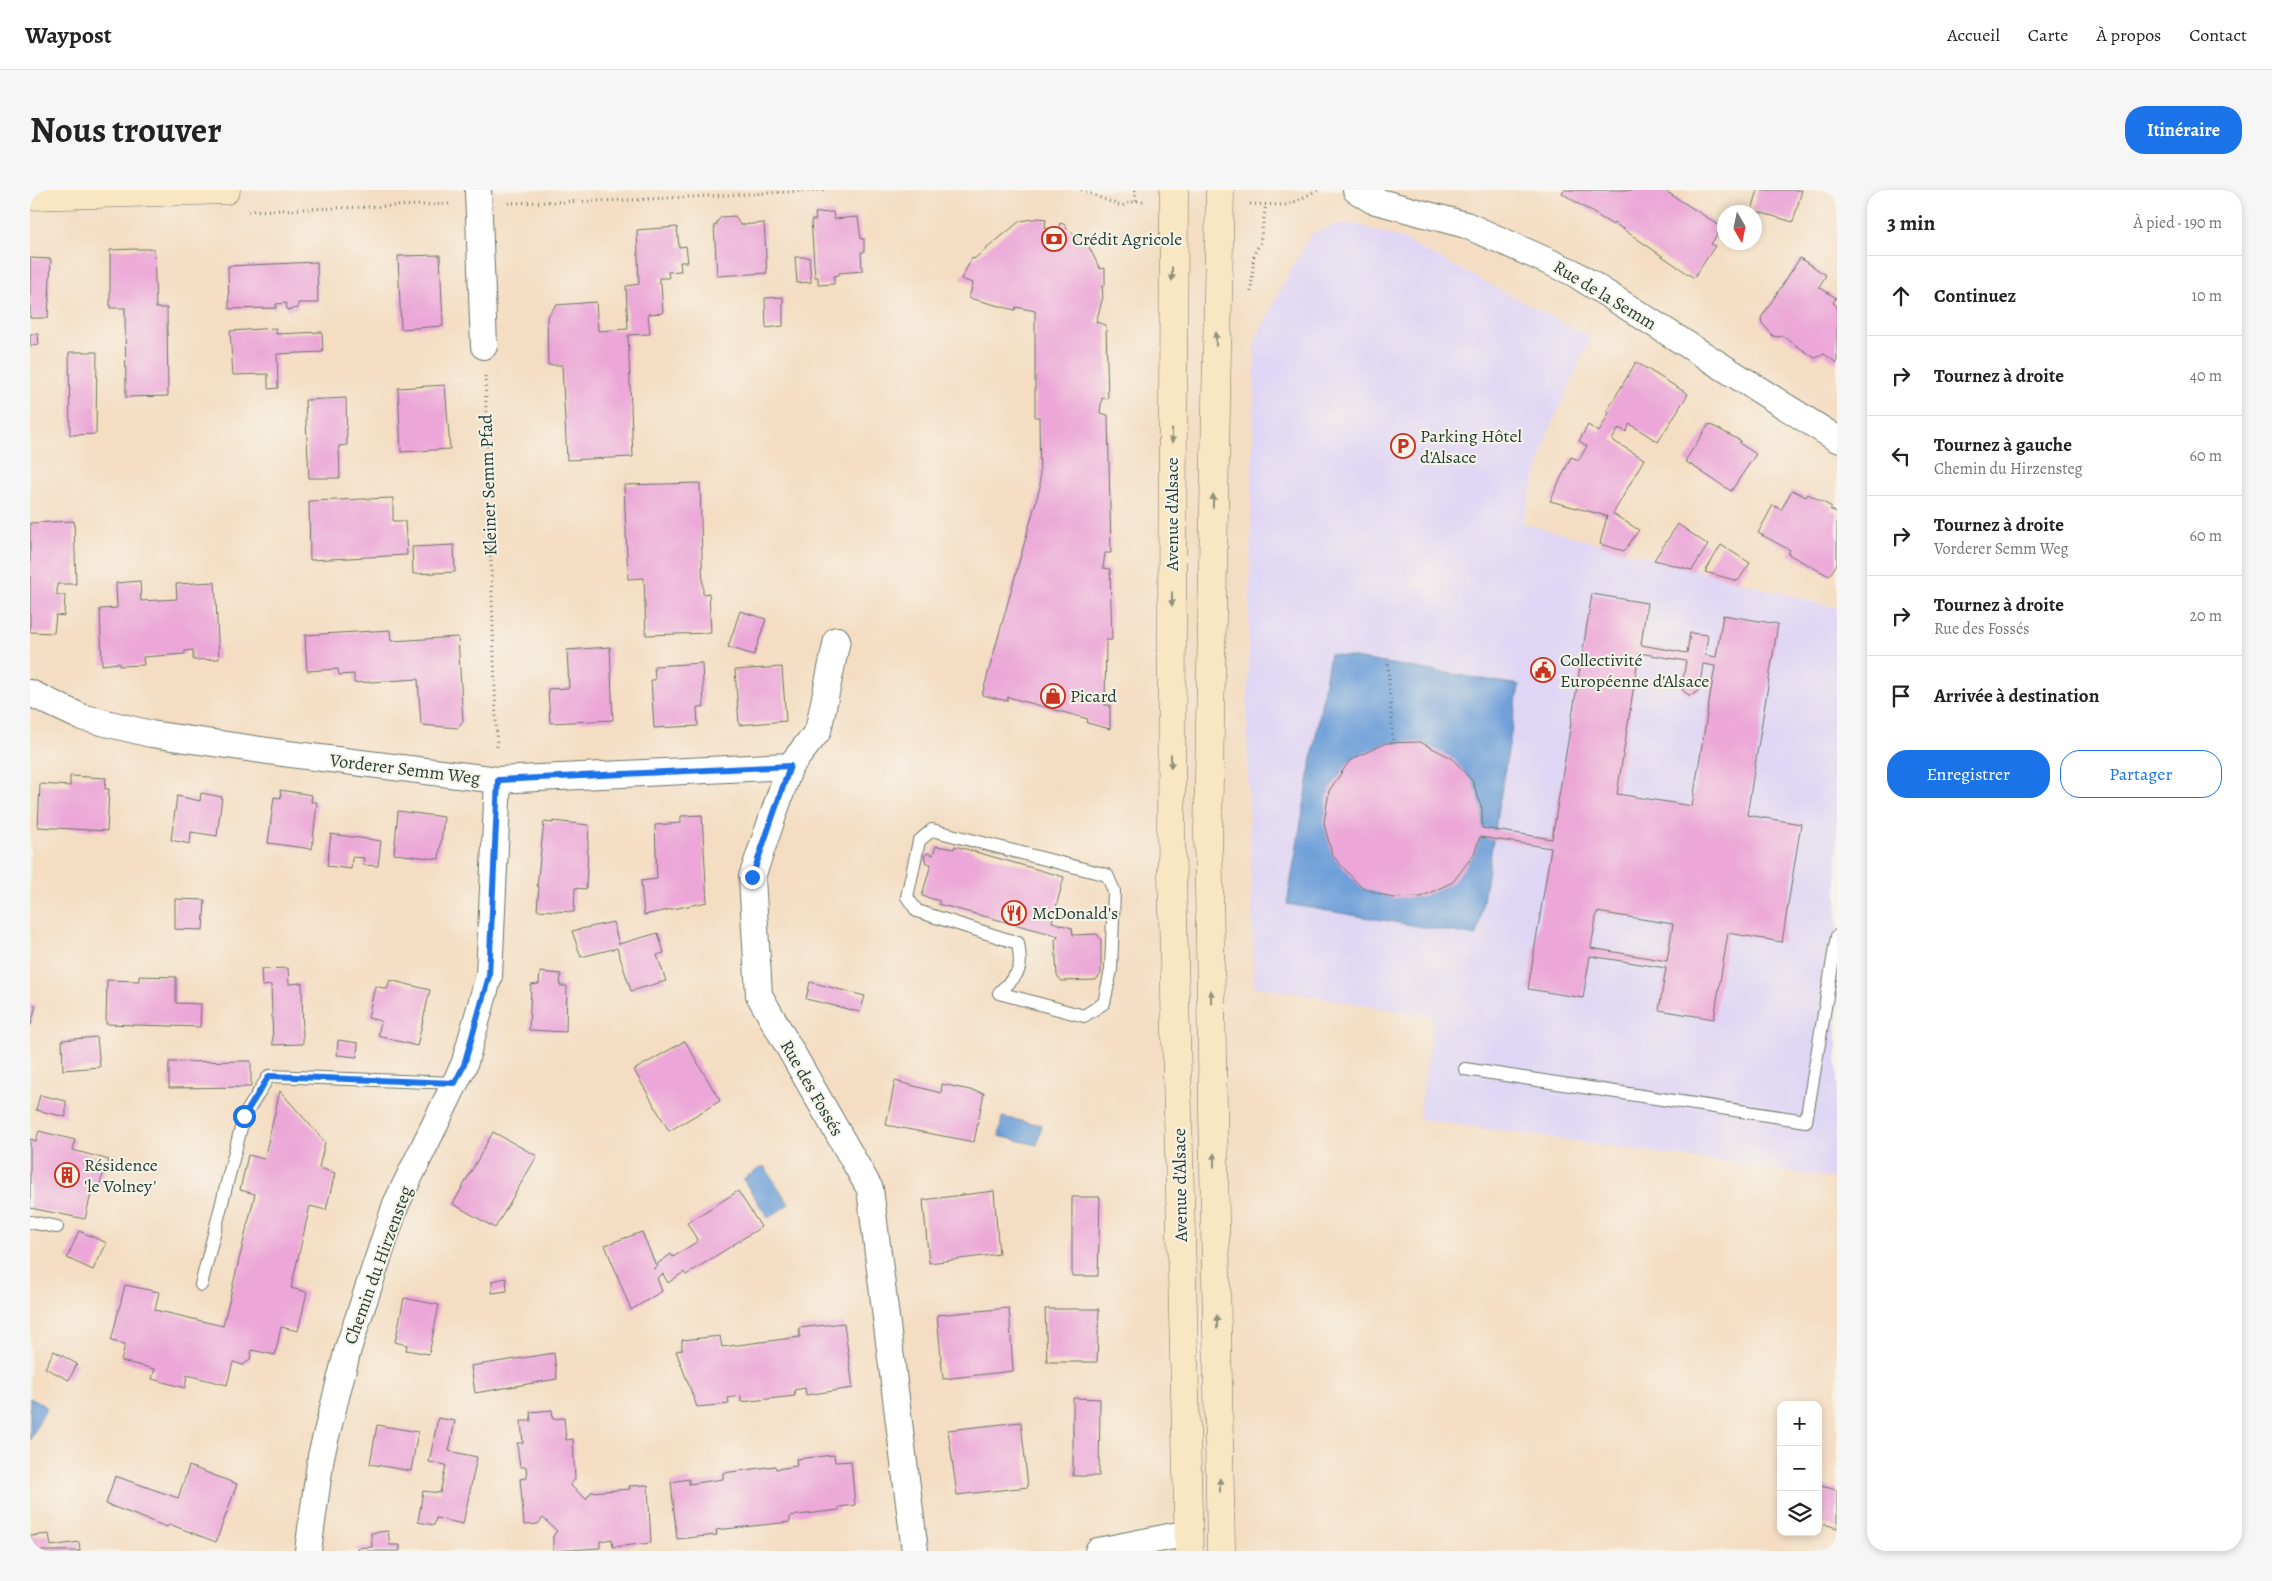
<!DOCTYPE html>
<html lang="fr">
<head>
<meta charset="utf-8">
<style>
  :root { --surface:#fff; --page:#f6f6f6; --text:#222; --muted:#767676; --line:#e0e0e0; --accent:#1a73e8 }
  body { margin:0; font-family:Alegreya,serif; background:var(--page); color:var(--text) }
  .controls { position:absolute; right:15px; bottom:15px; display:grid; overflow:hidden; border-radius:10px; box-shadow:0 2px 8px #0003 }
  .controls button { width:45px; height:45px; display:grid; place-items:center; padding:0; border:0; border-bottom:1px solid var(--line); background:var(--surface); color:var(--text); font:25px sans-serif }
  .compass { position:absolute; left:1687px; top:15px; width:45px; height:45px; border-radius:50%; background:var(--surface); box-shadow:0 2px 8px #0003; rotate:171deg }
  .stop { position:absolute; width:15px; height:15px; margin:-11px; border:4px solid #1a73e8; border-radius:50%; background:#fff }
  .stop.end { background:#1a73e8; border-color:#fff; box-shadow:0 1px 5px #0008 }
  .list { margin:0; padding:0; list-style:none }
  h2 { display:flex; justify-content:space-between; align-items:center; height:65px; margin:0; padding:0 20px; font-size:21px }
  h2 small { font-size:16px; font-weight:400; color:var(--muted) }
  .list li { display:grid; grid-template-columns:32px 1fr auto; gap:15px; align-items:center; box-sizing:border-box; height:80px; padding:0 20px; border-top:1px solid var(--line) }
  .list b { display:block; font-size:19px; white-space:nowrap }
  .list p { margin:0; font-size:16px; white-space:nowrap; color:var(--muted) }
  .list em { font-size:16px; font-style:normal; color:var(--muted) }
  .actions { display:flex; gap:10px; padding:15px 20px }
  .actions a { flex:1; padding:11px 0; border:1px solid var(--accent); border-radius:20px; text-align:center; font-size:18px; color:var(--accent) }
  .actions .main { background:var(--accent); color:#fff }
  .icon { flex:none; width:28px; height:28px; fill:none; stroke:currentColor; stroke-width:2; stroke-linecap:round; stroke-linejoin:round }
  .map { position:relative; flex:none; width:1807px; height:1361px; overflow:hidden; border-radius:20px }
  header { display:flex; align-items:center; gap:30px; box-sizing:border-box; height:70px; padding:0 25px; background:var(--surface); border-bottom:1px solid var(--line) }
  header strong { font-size:24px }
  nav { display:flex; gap:28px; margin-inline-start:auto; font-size:18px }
  .intro { display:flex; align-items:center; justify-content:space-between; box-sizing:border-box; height:120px; padding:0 30px }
  h1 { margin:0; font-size:35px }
  .button { padding:12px 22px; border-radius:20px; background:var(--accent); color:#fff; font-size:18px; font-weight:700 }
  main { display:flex; gap:30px; padding:0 30px }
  aside { flex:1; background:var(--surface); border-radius:20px; box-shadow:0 2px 8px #0003 }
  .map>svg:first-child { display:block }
</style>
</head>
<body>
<header>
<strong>Waypost</strong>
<nav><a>Accueil</a><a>Carte</a><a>À propos</a><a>Contact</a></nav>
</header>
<div class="intro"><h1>Nous trouver</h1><a class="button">Itinéraire</a></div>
<main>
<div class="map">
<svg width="1807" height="1361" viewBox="0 0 1807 1361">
  <rect width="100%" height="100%" fill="#f7f3e8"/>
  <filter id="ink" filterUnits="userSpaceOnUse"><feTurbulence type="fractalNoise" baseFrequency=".02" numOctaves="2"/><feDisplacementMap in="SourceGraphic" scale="10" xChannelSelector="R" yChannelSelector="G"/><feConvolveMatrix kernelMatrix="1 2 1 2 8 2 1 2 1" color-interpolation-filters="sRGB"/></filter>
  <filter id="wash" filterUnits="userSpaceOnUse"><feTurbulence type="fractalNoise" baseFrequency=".0096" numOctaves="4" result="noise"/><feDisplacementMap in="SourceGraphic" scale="20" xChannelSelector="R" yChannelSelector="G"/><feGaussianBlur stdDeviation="1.12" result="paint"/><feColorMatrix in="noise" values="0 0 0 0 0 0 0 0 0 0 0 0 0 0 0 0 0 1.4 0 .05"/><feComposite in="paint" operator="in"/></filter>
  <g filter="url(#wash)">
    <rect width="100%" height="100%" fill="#f4ddc2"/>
    <path fill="#dfd5f5" d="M1308,34H1325L1372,49L1561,147L1519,241L1492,333L1807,418V989L1389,929L1403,827L1224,796L1217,542L1225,152L1259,82L1282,43Z"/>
    <path fill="#6fa0d9" stroke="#476e86" d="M1300,464L1489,495L1447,746L1257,714Z
      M972,927L1012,935L1007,955L969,946Z
      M734,976L759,1014L738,1028L713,989Z
      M0,1208L17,1217L0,1250Z"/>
    <g id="blocks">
      <path fill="#eca7d8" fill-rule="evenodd" d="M1534,0H1634L1692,37L1681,54L1685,56L1664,88L1584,33L1583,35L1547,13L1532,3Z
        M1728,0H1772L1763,32L1722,20Z
        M803,22L804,29L828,27L831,49H834V62H831L832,81L809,83V85L804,86V94L788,95V87H785L781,30H786L785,23Z
        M705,26L710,35L734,33L737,83L687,86L684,35H687V32L691,27Z
        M1009,28L1016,29L1015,38L1028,40L1030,33L1036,35V38L1057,53L1070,79L1075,78V96H1072L1073,107L1066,132L1076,135L1078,209L1072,208L1070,223L1078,225L1081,363H1075L1073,378L1080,379L1082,450H1076L1075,515H1080V539L1057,533L1058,529L978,507L977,511L952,505L1010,297L1009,227H1005V121L986,117L985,120L939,108L943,93L931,89L942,68L944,69L990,31Z
        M647,37L649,57L656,56L658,72H650L651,81L638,82L639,88H629V93H631L633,123L618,124L620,144L598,145L603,267L537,270L532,175H518L517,127L526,115L566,112L568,141L598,139L596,96L609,94L607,40Z
        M105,59H124L126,118H137L138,206L96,207L95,118H80V60Z
        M410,65L413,136L371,139L368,66Z
        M765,67H779L781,92L767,93Z
        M0,68L21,69L18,128H0Z
        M1770,68L1796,85L1789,97L1806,108L1803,113L1807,116V173L1794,164L1785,168L1751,145L1750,147L1743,146L1732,133L1731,128Z
        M287,72L288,113H268V118L257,120L256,113L246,114V118L199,119L198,76Z
        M753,107V136L736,138L735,108Z
        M246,138V144L292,142L293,162L247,164L248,198L238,199V184L203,185L200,141Z
        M0,144H8L9,155L0,156Z
        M39,162H67L66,244L40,245Z
        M1606,172L1658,204L1628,252L1600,234L1596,242L1589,238L1582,250L1614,269L1583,324L1609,340L1594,361L1570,354L1577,326L1520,311L1541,267L1549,270L1557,256L1549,251L1558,235L1569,242L1579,223L1577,221Z
        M415,195L420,259L371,262L368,198Z
        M316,208L317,255L309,256L310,288H279L275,210Z
        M1679,234L1711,251L1709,253L1726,264L1701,301L1655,271Z
        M670,293L673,404L679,403L681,443L616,445L614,388L598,389L594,295Z
        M1762,300L1776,307L1778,304L1802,317L1800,319L1807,323V374L1799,386L1758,364L1760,360L1728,343L1743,315L1751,320Z
        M363,308V331H375L377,365L280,370L279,311Z
        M44,331L46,394H27V405H35L34,426L26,425L24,443L0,442V333Z
        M1648,334L1678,355L1662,380L1624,370Z
        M424,355L425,382L383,384L382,357Z
        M1691,355L1720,373L1708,391L1675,382Z
        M110,391L111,411L147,409L146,394L185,392L189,469L163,470V460L155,461V464L113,467L114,475L89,476V473L72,475L70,419L87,418L86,393Z
        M1562,404L1617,413L1611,455L1657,463L1660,443L1678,445L1675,465L1686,467L1693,425L1748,434L1717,625L1771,634L1752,752L1698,743L1684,829L1629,820L1636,778L1560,766L1553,808L1498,799L1521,658L1450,647L1444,664L1423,692L1391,707L1362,708L1331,697L1302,665L1294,633L1299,601L1320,570L1356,553L1390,552L1422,568L1443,592L1452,619V638L1522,649ZM1609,463L1656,471L1652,496L1653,501L1659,505L1664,504L1669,500L1673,474L1685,476L1662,616L1587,604ZM1567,722L1643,734L1637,771L1561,758Z
        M710,421L736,429L724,465L698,457Z
        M360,440L361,451L428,447L433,531L428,538L391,535L388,489L324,493V484L309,485L308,479L277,481L275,445Z
        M580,457L583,530L520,533L518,499L539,498L537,460Z
        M672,473L674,517H667L668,536L624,538L621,490H625L624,476Z
        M752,477L756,531L709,535L705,480Z
        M40,586L76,588L75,599H79L77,641L8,637L10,594L40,596Z
        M250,600L282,605L281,612H287L282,659L238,653L244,607L251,608Z
        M171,603L192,607L187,646L161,642L160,654L141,650L147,606L170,611Z
        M368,621L414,627L409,669L364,664Z
        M672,625L677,712L614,725L611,691L627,689L625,635L651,633V626Z
        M523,631L559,635L556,699L545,698L544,722L507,720L509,697L507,696L514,632L523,633Z
        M301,644L351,651L348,676L333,675L334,668L322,667L321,679L297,676Z
        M906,656L924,659L925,656L1034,687L1022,732L1042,738L1043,745L1067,744L1071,750V784L1066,790L1032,791L1027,786L1025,750L1029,746L908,714L910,711L892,706L901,674L896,673L894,666L898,663L903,665Z
        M145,709L175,710L173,740L145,739Z
        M583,732L589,754L628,743L634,763L627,765L636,791L601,801L587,758L551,767L542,741Z
        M258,778L259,794L272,793L273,854L243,855L241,795L232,796L231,779Z
        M510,782L531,784L530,796H537L536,842L499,840L501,795L509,794Z
        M109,786L146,787V813L171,814L170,837L76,834L77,790L109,791Z
        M360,790L400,800L387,856L348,846L351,831L338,828L345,796L357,799Z
        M780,792L835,806L830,822L776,809Z
        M0,814L6,815L1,835H0Z
        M67,847L70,877L33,880L32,850Z
        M308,850L328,853L327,867L307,865Z
        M655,851L690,911L639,941L604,880Z
        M221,871V897L139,898V872Z
        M865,891L911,903L912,894L954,903L944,952L856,935Z
        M250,901L295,952L289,978L305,983L296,1020L280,1016L261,1098L277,1102L268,1141L251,1137L245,1165L222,1160L220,1170L213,1175L203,1172L197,1195L157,1185L155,1198L122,1189L125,1179L91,1171L95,1154L81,1151L95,1095L129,1102L125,1120L193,1136L225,1004L210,1000L218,965L234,969Z
        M10,905L36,911V927L6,920Z
        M9,941L45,950L43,960L79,970L66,1003L62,1000L55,1029L0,1018V949L6,951Z
        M463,942L507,966L465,1038L423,1014Z
        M708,1001L731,1037L656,1085L654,1082L638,1093L633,1084L627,1088L632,1101L601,1120L575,1055L612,1042L626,1076L623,1079L628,1076L627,1074L641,1064L643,1067L668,1051L657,1033Z
        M964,1001L969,1064L899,1073L893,1010Z
        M1042,1007H1070L1068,1086H1042Z
        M49,1041L77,1053L63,1080L37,1068Z
        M476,1088L477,1101L462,1103V1091Z
        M374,1108L409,1115L399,1164L376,1160L377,1155L365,1152Z
        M979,1118L983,1181L913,1189L907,1125Z
        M1015,1119H1069L1067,1172H1017Z
        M814,1133L823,1198L776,1205L775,1198L764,1200L765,1206L711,1212V1206L698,1208L699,1214L667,1217L646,1161L652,1160V1150L690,1146L692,1157L770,1147L769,1138Z
        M24,1161L47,1174L39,1190L15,1178Z
        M524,1163L527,1189L445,1203L441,1176Z
        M1043,1208L1070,1209L1069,1286H1043Z
        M522,1220L523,1229L534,1228L536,1250L543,1249L545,1289L540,1295L556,1309L561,1302L600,1299L599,1296L618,1295L621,1353L583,1357L582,1349L570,1351V1358L523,1361V1346L527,1341L513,1328L508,1334L494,1335L490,1289L497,1288L496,1277H490L487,1253H493L491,1231H501L500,1222Z
        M408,1228L425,1231L419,1261L447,1267L433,1334L406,1328L404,1335L388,1332L393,1301L410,1303L416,1275L399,1272Z
        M991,1232L998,1297L927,1305L918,1240Z
        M347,1235L388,1242L381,1281L340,1274Z
        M804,1265L805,1272L821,1271L825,1315L809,1317V1320L760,1326V1332L686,1340L687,1345L647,1349L641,1292L659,1289V1294L693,1289V1283L745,1276L746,1279L767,1276L766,1269Z
        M159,1276L207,1294L186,1352L139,1334L137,1337L76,1314L85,1286L148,1308Z
        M1791,1296L1807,1300V1338L1794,1334L1792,1338L1788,1337V1306Z
        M358,1341L360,1355H370V1361H327V1358L342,1357L341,1343Z
        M19,1344L21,1356L49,1352L50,1361H0V1346Z"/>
    </g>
  </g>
  <g filter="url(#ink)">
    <use href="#blocks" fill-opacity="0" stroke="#6a7566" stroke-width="1"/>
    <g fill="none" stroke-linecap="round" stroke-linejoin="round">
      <defs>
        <path id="lane" d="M902,640L1077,685L1084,701L1081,780L1074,813L1054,826L969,803C989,782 993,783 988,753L887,721L877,707L889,651Z
          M1435,879L1776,931L1807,746
          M0,1032L27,1037
          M171,1095L214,926L239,886L425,893"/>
        <path id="street" d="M448,0L454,156
          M1326,0L1342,10L1436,35L1542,82L1807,249
          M807,450L788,541L760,576L722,687L729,805L840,999L885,1361
          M0,503L51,527L121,544L259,564L468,590L760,576
          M278,1361L291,1266L318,1159L366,1014L434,875L459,786L468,590
          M1068,1361L1159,1343"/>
        <path id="secondary" d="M1144,0L1141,647L1159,1361
          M1190,0L1178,642L1191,1361
          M0,6L196,0"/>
      </defs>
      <use href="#lane" stroke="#6a7566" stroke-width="14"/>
      <use href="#street" stroke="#6a7566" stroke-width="28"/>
      <use href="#secondary" stroke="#6a7566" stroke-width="29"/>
      <path stroke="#6a7566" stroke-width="3" stroke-dasharray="1 4" stroke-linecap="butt" d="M1051,0L1091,16L1106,11H1114
        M1105,0L1106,11
        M478,13L601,10L794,0
        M1220,14L1258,15L1288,0
        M218,21L419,14
        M1221,102L1224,64L1230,53L1236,14
        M455,186L467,560
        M1358,474L1363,552"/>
      <use href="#lane" stroke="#fff" stroke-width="12"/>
      <use href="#street" stroke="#fff" stroke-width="26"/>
      <use href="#secondary" stroke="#f9e7c3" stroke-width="28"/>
    </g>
    <defs><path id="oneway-solid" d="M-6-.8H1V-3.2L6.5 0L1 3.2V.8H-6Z" transform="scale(1.25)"/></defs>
    <g fill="#8c927c">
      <use href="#oneway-solid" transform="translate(1142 84) rotate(90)"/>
      <use href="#oneway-solid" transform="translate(1186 149) rotate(-89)"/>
      <use href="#oneway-solid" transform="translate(1142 246) rotate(90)"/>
      <use href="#oneway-solid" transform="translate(1183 311) rotate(-89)"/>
      <use href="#oneway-solid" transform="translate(1142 409) rotate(90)"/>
      <use href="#oneway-solid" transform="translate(1141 571) rotate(90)"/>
      <use href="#oneway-solid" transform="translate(1181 807) rotate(-91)"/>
      <use href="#oneway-solid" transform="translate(1184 970) rotate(-91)"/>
      <use href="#oneway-solid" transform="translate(1187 1132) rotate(-91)"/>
      <use href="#oneway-solid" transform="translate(1190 1295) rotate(-91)"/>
    </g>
  </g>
  <g fill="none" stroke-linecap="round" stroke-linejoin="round" filter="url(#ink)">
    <path stroke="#1a73e8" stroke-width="6" d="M214,926L239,886L425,893L434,875L459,786L468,590L760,576L722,687"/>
  </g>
  <defs>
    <symbol id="bank-ring" viewBox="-11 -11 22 22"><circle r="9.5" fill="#f7f3e8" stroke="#c8321e" stroke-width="1.5"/><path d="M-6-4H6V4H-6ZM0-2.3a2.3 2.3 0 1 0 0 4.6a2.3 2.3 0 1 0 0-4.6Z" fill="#c8321e"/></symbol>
    <symbol id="parking-ring" viewBox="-11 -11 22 22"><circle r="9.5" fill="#f7f3e8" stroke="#c8321e" stroke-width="1.5"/><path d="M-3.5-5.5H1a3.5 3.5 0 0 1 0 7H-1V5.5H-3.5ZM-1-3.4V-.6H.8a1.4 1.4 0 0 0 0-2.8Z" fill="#c8321e"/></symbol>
    <symbol id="civic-ring" viewBox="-11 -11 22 22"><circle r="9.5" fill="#f7f3e8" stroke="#c8321e" stroke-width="1.5"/><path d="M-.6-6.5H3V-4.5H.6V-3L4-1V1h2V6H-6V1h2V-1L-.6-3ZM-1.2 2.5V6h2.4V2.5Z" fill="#c8321e"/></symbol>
    <symbol id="shop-ring" viewBox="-11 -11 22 22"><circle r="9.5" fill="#f7f3e8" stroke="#c8321e" stroke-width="1.5"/><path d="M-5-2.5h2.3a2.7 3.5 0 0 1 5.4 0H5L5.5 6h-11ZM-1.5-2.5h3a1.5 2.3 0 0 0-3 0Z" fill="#c8321e"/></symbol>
    <symbol id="restaurant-ring" viewBox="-11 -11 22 22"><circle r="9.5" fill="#f7f3e8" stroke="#c8321e" stroke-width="1.5"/><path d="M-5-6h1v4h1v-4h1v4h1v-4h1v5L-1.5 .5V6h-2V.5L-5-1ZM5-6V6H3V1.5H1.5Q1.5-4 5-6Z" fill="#c8321e"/></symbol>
    <symbol id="building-ring" viewBox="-11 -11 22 22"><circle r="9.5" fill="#f7f3e8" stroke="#c8321e" stroke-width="1.5"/><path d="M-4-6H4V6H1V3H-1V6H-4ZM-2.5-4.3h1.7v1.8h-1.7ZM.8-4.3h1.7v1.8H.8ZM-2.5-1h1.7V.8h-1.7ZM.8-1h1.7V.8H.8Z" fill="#c8321e"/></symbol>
  </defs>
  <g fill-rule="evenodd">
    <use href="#bank-ring" x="1010" y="35" width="28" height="28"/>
    <use href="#parking-ring" x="1359" y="242" width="28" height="28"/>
    <use href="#civic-ring" x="1499" y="466" width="28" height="28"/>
    <use href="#shop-ring" x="1009" y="492" width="28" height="28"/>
    <use href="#restaurant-ring" x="970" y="709" width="28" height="28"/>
    <use href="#building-ring" x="23" y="971" width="28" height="28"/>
  </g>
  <g text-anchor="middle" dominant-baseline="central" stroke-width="4" stroke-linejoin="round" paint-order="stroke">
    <g font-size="18" fill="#1f3d34" stroke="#f7f3e8" text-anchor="start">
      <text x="1042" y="49">Crédit Agricole</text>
      <text x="1390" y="246">Parking Hôtel<tspan x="1390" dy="21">d'Alsace</tspan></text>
      <text x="1530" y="470">Collectivité<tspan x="1530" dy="21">Européenne d'Alsace</tspan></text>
      <text x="1040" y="506">Picard</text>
      <text x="1002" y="723">McDonald's</text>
      <text x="54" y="975">Résidence<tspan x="54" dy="21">'le Volney'</tspan></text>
    </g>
    <g font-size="18" fill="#1f3d34" stroke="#f7f3e8">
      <text transform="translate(1575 105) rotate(31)">Rue de la Semm</text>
      <text transform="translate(458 295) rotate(-92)">Kleiner Semm Pfad</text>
      <text transform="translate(1142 324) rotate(-90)">Avenue d'Alsace</text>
      <text transform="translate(375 579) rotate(7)">Vorderer Semm Weg</text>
      <text transform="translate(782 898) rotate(60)">Rue des Fossés</text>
      <text transform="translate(1150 995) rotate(-91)">Avenue d'Alsace</text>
      <text transform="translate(348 1075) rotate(-70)">Chemin du Hirzensteg</text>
    </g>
  </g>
</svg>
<div class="controls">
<button>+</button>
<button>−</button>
<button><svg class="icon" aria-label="layers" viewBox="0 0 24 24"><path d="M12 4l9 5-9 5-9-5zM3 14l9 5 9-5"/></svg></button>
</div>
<svg class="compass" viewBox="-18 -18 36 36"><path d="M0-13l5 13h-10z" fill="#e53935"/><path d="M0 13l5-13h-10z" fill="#767676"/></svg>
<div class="stop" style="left:214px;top:926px"></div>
<div class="stop end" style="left:722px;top:687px"></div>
</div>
<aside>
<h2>3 min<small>À pied · 190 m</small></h2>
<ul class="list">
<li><svg class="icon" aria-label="ahead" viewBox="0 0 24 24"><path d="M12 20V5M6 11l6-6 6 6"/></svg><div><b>Continuez</b></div><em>10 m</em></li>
<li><svg class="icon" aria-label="right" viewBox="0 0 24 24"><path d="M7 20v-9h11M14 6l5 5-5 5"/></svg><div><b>Tournez à droite</b></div><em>40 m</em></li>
<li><svg class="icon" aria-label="left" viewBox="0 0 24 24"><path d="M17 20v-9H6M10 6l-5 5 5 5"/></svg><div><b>Tournez à gauche</b><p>Chemin du Hirzensteg</p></div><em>60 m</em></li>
<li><svg class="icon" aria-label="right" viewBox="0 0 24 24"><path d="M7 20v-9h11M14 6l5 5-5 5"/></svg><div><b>Tournez à droite</b><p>Vorderer Semm Weg</p></div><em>60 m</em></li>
<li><svg class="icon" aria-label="right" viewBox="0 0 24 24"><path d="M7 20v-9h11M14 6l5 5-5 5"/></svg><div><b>Tournez à droite</b><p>Rue des Fossés</p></div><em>20 m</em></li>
<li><svg class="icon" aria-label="arrive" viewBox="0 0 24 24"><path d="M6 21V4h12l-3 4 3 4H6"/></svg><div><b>Arrivée à destination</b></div></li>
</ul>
<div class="actions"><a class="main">Enregistrer</a><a>Partager</a></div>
</aside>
</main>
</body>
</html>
